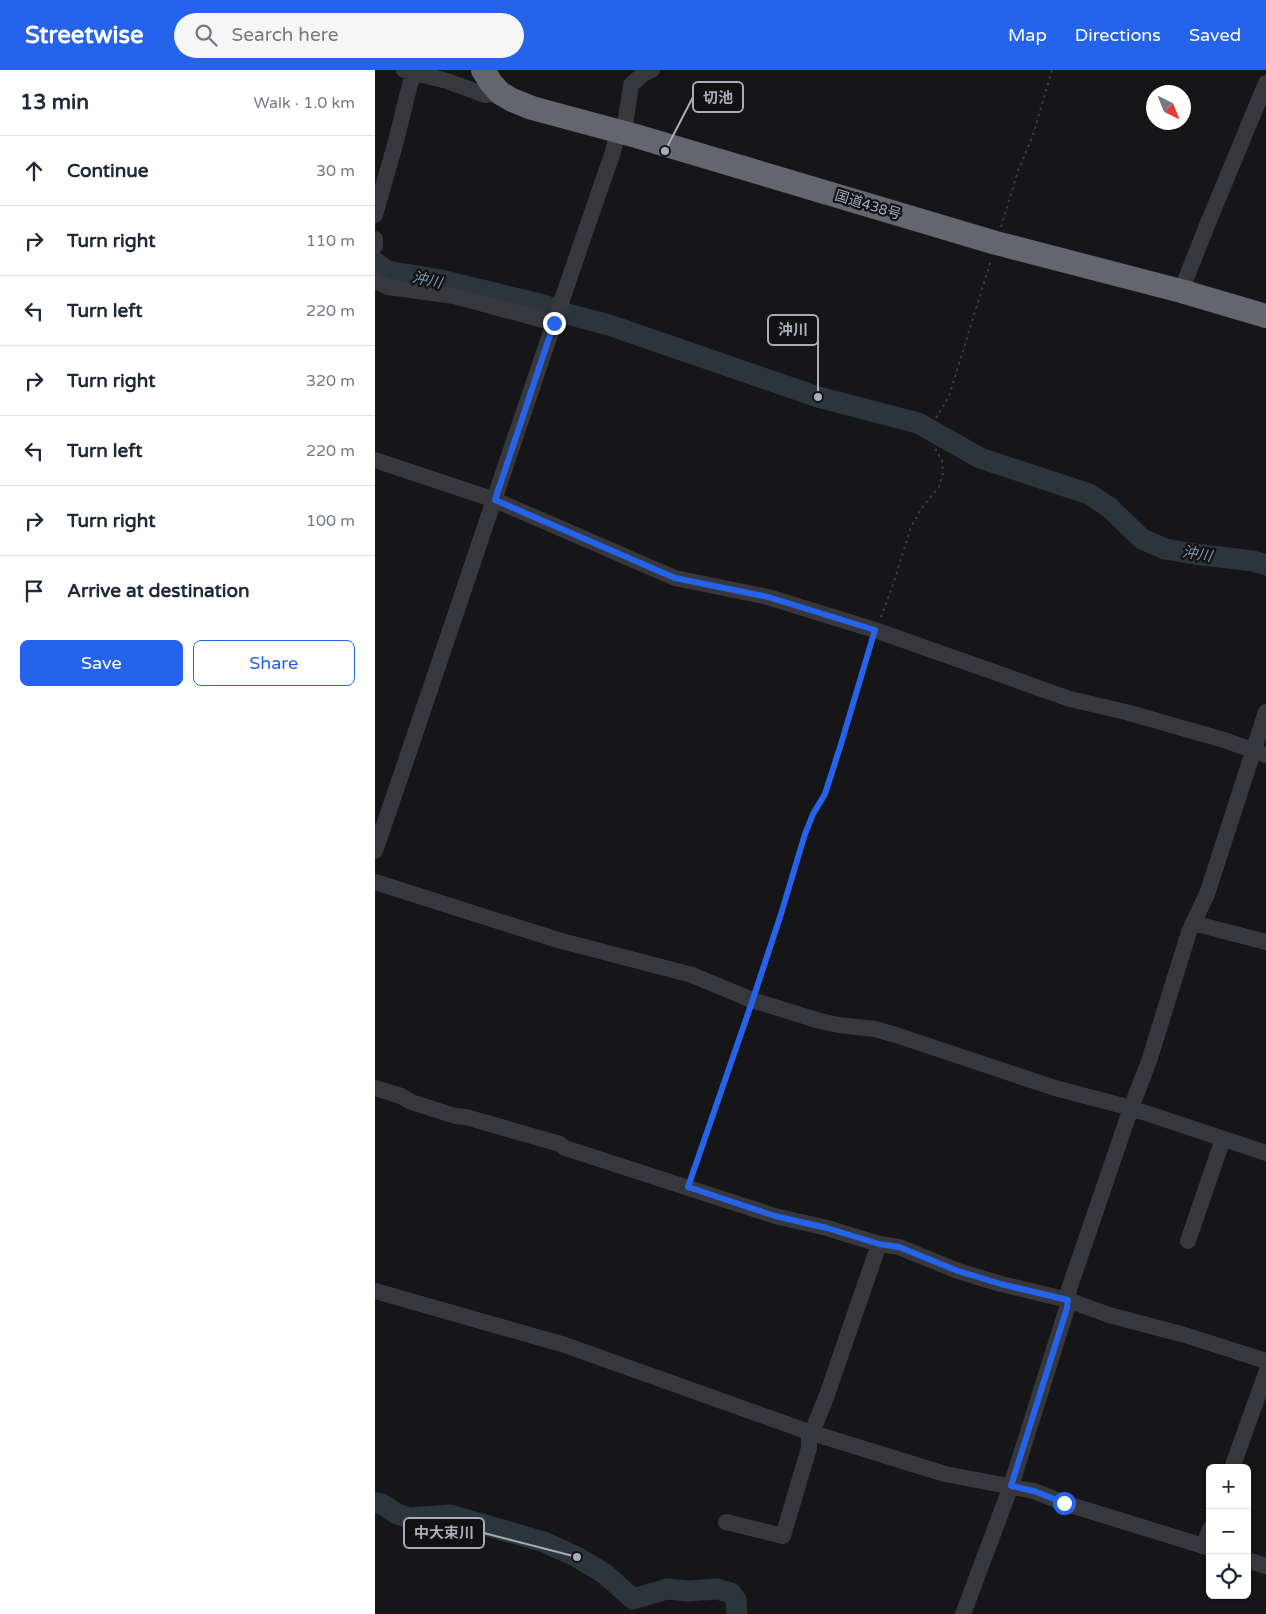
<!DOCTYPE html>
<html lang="en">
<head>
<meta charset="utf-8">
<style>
  :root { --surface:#fff; --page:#f6f6f7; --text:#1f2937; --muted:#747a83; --line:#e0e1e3; --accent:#2563eb }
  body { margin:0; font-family:"Varela Round","Noto Sans JP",sans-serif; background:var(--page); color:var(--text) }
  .controls { position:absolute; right:15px; bottom:15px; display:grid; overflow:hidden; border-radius:8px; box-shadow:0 1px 4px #0004 }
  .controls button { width:45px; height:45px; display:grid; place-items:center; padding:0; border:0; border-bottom:1px solid var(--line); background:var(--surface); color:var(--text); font:25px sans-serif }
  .compass { position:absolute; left:771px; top:15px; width:45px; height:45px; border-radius:50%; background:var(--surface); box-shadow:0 1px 4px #0004; rotate:137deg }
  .stop { position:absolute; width:15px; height:15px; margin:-11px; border:4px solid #2563eb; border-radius:50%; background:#fff }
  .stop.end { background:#2563eb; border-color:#fff; box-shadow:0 1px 5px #0008 }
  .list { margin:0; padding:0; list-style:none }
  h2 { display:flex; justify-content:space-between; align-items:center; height:65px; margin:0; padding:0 20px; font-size:21px }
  h2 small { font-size:16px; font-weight:400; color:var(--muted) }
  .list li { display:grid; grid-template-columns:32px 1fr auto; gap:15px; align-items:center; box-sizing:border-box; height:70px; padding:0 20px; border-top:1px solid var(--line) }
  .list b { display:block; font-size:19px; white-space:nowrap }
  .list em { font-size:16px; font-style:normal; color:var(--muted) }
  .actions { display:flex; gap:10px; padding:15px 20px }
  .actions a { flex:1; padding:11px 0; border:1px solid var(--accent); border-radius:8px; text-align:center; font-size:18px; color:var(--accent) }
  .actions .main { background:var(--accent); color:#fff }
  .icon { flex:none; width:28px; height:28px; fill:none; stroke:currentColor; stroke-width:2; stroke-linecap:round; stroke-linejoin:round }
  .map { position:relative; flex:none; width:891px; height:1544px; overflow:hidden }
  header { display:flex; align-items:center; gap:30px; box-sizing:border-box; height:70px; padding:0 25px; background:var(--accent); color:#fff }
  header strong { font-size:24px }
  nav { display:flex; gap:28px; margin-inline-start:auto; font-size:18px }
  .search { width:350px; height:45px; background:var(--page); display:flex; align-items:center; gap:12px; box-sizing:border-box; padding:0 18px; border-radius:28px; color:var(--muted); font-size:19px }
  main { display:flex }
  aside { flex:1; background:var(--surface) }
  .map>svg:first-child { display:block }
</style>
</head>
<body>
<header>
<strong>Streetwise</strong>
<div class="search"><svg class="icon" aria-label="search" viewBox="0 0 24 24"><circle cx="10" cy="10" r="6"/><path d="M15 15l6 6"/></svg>Search here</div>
<nav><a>Map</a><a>Directions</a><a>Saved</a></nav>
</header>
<main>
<aside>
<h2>13 min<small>Walk · 1.0 km</small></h2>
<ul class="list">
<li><svg class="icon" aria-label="ahead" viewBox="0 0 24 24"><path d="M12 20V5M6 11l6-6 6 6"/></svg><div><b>Continue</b></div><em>30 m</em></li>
<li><svg class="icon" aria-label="right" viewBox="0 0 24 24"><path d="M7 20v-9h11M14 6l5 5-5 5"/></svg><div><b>Turn right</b></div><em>110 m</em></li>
<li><svg class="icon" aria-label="left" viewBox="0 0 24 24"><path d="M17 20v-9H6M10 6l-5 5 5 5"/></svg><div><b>Turn left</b></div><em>220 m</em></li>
<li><svg class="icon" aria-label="right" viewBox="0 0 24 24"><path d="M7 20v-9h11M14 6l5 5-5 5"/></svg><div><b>Turn right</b></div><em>320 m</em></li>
<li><svg class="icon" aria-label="left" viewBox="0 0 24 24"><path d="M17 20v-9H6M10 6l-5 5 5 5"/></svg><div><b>Turn left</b></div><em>220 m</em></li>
<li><svg class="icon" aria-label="right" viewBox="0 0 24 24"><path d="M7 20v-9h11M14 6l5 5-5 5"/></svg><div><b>Turn right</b></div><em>100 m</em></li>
<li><svg class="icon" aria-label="arrive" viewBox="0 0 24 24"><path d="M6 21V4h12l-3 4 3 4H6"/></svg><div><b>Arrive at destination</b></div></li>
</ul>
<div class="actions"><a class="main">Save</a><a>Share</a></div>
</aside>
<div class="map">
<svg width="891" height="1544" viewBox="0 0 891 1544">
  <rect width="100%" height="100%" fill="#161618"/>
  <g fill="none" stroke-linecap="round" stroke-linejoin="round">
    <path stroke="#2c353c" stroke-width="21" d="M0,192L12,201L66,210L169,235L192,244L234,255L443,327L543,353L605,388L714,424L735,438L767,469L790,479L819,484L878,491L891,495
      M0,1433L7,1434L22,1444L35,1448L75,1445L169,1472L202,1487L230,1504L258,1529L292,1519L313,1521L342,1519L356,1523L361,1530L362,1544"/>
    <path stroke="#3d3f44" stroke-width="2" stroke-dasharray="2.5 4" stroke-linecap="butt" d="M626,157L643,101L658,65L677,0
      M561,348L574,326L616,190
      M506,547L518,515L536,457L546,439L564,417L568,403L567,391L559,376
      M381,916L406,844L430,763L438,744L450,724L466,674L496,573
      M317,1106L373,942"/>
    <path stroke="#37383d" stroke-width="16" d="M29,0L72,11L110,25L125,23
      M249,62L256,15L268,4L277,0
      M0,145L21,71L38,2
      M0,169V176
      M0,211L13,217L79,226L179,253
      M806,221L833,153L891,13
      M0,390L120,430L300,508L393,527L500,560L695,629L751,642L849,670L891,685
      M0,781C80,549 156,316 237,85L243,61
      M0,812L183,870L317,905L377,930L445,951L463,955L500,959L521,965L680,1018L756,1038L891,1083
      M818,853L891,872
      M0,1018L26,1026L36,1032L80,1046L91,1047L185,1074L190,1078L400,1146L452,1158L504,1174L524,1177L583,1201L626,1214L693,1230L694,1219L756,1038L774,991L814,862L832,824L891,642
      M813,1171L848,1069
      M0,1221L190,1275L431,1361L570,1404L659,1421L689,1433L835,1478
      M857,1398L891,1303
      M351,1452L408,1466L434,1378V1370L452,1325L504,1174
      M828,1476L835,1459
      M872,1490L891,1496
      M588,1544L636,1416L692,1238L693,1230L734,1245L810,1265L891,1291"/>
    <path stroke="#63666e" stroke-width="24" d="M108,0L116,13L125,23L137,30L157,38L261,66L621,173L806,221L891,246"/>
  </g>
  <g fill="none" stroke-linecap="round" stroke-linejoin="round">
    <path stroke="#2563eb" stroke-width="6" d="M179,253L120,430L300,508L393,527L500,560L466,674L450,724L438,744L430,764L406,844L376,935L313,1117L400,1146L452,1158L504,1174L524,1177L583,1201L626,1214L693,1230L692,1238L636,1416L659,1421L689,1433"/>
  </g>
  <g text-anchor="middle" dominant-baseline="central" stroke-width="4.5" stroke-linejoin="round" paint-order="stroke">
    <g font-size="14" fill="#a8adb8" stroke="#111113">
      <text transform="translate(493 135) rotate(17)">国道438号</text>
    </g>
    <g font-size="15" font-style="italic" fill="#7f9bb3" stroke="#111113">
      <text transform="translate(52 210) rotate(12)">沖川</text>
      <text transform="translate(822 484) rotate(9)">沖川</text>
    </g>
  </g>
  <path fill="none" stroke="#a8adb8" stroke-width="2" d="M290 81L318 27M443 327L443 260M202 1487L109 1463"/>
  <g fill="#a8adb8" stroke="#111113" stroke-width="2">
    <circle cx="290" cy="81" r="5"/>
    <circle cx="443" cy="327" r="5"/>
    <circle cx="202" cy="1487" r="5"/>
  </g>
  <g fill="#111113" stroke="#a8adb8" stroke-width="2">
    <rect x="318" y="12" width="50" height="30" rx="5"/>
    <rect x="393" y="245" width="50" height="30" rx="5"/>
    <rect x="29" y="1448" width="80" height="30" rx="5"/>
  </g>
  <g font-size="15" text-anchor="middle" font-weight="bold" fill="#a8adb8">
    <text x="343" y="33">切池</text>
    <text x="418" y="265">沖川</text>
    <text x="69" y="1468">中大束川</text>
  </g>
</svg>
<div class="controls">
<button>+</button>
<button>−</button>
<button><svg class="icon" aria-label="locate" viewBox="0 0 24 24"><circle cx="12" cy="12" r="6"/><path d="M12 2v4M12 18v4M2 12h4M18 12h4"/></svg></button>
</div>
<svg class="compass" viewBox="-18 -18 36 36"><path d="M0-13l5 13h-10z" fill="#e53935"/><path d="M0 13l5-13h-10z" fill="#747a83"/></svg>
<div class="stop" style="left:689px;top:1433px"></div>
<div class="stop end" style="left:179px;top:253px"></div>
</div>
</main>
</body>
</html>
